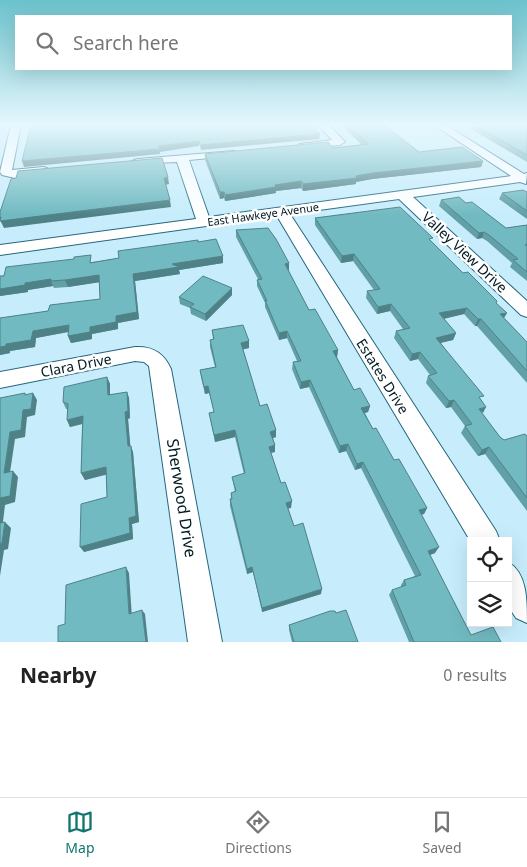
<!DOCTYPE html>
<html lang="en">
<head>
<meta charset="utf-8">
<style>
  :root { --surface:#fff; --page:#f2f2f2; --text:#222; --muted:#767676; --line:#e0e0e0; --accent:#0f766e }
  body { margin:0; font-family:"Noto Sans",sans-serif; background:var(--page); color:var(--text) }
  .controls { position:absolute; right:15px; bottom:15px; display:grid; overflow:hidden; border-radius:0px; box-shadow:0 5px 20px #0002 }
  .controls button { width:45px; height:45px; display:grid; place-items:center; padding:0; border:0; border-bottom:1px solid var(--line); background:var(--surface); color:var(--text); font:25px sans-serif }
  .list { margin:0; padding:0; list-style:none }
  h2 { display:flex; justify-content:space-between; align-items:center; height:65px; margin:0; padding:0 20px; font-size:21px }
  h2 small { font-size:16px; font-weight:400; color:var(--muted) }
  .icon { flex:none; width:28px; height:28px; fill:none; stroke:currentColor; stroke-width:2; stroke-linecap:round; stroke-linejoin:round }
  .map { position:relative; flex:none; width:527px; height:642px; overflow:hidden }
  .search { position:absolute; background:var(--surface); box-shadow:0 5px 20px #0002; left:15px; right:15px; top:15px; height:55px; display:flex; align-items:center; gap:12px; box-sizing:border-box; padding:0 18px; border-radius:0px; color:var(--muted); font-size:19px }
  .sheet { height:155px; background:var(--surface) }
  nav { display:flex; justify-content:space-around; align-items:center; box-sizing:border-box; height:70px; border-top:1px solid var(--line); background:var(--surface); font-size:14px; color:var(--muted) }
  nav a { display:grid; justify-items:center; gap:2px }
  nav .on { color:var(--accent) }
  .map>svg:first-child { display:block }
</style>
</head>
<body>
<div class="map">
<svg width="527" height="642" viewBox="0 0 527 642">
  <rect width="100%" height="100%" fill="#c7edfc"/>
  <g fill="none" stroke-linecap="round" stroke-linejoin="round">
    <defs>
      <path id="minor" d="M11,125H21L12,170L43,167L47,168L49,171L47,174L15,178L2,175L0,172Z
        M318,125H329L345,142L340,145L300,148L299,146L300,144L332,140Z
        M434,125H446L524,174L527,173L526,184L520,182L413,197L527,301V317L521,315L399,199L290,214L496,531L500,541H471V542L277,216L0,255V245L196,219L177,162L134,164L132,162L134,160L138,159L234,151L236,153L230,156L189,160L209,217L511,176Z
        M135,347C153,346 164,353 171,369L222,642H188L149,366L144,362L135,361L0,388V372Z
        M508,562C527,573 527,599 527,623L516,618L508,606Z"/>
    </defs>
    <use href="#minor" stroke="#25677d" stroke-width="2"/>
    <use href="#minor" fill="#fff" fill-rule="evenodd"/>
  </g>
  <path fill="#61a0a6" d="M341,125H384L419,152L483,161L481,167L372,179L356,182V184L303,191L301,188L276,191V193L225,201L224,198L220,199L205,160V154L333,148L362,145Z
    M473,125H527V162L471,129Z
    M527,192V219L499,199L502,193Z
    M441,200L466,203L506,228L527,225V281L510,267L512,263L487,241L482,238L477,239L439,206Z
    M315,218L432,242L463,273L496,303L504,318L527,342V383L477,326H475L464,314L444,319L456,333L453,340L441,343L481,400L482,414L500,437L504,440L527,436V511L485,454L478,456L461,433L465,426L451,407L446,408L426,383L428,376L430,375L418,359L410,361L394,338L396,331L403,329L390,311L377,314L366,298L367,291L374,290L353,261L341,263L315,225Z
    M236,230L289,263V270H288L309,310L338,350L337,357L354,390L370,406L368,412L365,413L373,429L394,460L427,508L424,514L421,515L435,553L430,555L471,635L501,642H409L389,595L392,590L401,587V585L404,580L415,576L361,468L355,470L346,451L339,453L309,387L300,389L292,369L293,362L297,361L287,338L279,340L265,307V303L257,286V280L258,279L236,237Z
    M198,242L223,263L179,270L180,274L135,281L139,319L118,323V329L92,334V339L71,343L68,336L69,332L36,338L35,347L10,351V353L0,355V318L48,311L100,299L99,282L68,287L54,288L53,286L28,290V292L0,296V276L119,258Z
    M232,295L206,321L191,314L190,308L180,304L179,297Z
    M212,330L249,341V348L243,349L251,376L260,406L276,430V437L273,438L275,445V452L271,453L281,483L291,508H288L294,526L321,594L262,612L253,572L247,574L230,506V499H231V493L235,492L232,477L244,474L235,437L215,442L209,413L214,412L209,393L205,394L201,377L200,370L215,367L210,347V340L213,339Z
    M107,377L110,384V395L127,392L129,398L130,418L128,419L130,446L133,452L139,522L132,524L133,539L84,552L107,497L106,474L85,480L81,473L82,424L70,427L67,420V409H66L63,402Z
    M336,613L358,642H292L289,630V625Z"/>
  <path fill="#4f8287" d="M320,134L319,139L201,150L200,145Z
    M199,141V146L160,152V154L24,167L22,161Z
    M483,161L481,167L372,179L356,182V184L303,191V184L373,173Z
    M168,177L169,184L165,185L164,178Z
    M301,181V188L276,191V193L225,201V195L275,185Z
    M220,192H224V198L220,199Z
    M170,200L171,207L4,228L0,220V217Z
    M484,232L482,238L477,239L479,233Z
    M354,254L353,261L341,263L342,256Z
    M223,256V263L179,270L180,274L135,281L139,319L118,323V329L92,334V339L71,343L68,336L116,316L133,274L172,264Z
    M289,263V270L285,271V264Z
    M99,275L101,282L68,287L65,280Z
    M51,279V281L53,286L28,290V292L0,296V289L25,283Z
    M232,288V295L206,321L205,314Z
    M391,304L390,311L377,314L378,307Z
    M467,308L464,314L437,320L439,313Z
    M507,313L503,320L500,314Z
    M478,319H481L477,326H475Z
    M69,325L72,331L36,338L35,347L10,351V353L0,355V347L33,331Z
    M287,331V338L279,340V333Z
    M456,333L453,340L434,344L436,338Z
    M249,341V348L241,350V343Z
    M338,350L337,357L332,358L333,351Z
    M420,352L418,359L410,361L412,354Z
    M107,377L110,384V402L108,395Z
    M310,380L309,387L300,389L301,382Z
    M208,386L209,393L205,394L204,387Z
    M127,392L129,398L130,418L128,419L131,453L128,446L125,412Z
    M33,393L37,400L35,415L27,417L25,437L15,439L9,479L4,473L10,432Z
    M454,400L451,407L446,408L449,401Z
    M370,406L368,412L360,414L361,408Z
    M486,407L483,413L479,409Z
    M83,416L86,423L70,427L67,420Z
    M235,430V437L215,442L214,435Z
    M276,430V437L270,439V432Z
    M348,444L346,451L339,453L340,446Z
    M275,445V452L269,453V447Z
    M131,446L133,452L139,522L132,524L133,539L84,552L80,547L129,518Z
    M489,447L485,454L478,456L482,450Z
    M363,462L361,468L355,470L357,464Z
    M106,467L109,474L85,480L81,473Z
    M13,471L18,477L15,502L5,505L2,530L0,529V498Z
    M292,501L291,508L286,509V503Z
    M427,508L424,514L415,516L419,510Z
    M5,522L11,528L8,549L4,550L0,576V544Z
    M439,547L435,553L424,557L428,551Z
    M126,567L129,573L132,618L129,614Z
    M252,567L253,572L247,574V569Z
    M322,589L321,594L262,612V608Z
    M142,610L145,614L148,642H146Z"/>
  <path fill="#71bac1" stroke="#4f8287" d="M31,125H311L320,134L200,145L199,141L159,146L160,149L22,161Z
    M347,125H384L419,152L462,147L483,161L373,173L356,176L357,178L303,184L301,181L275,185L276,187L225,195L224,192H220L205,154L328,142L333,148L369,144Z
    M475,125H527V155Z
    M162,158L168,177L164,178L170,200L0,221L1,217H0V212L11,179L16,178L18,171Z
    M523,190L527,192V211L502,193Z
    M459,197L466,203L472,202L506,228L527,225V244L525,245L527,246V272L513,260L518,259L489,235L484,232L479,233L441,200Z
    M400,207L433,238L429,239L463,273L468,272L497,301L496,303L507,313L500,314L527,342V371L481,319H478L467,308L439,313L456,333L436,338L484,396L479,397L486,407L479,409L500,437L504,440L525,434L527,436V498L489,447L482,450L465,426L472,424L454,400L449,401L428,376L437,373L420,352L412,354L396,331L410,328L391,304L378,307L367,291L380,289L354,254L342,256L315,218Z
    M268,228L276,239L289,263L285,264L309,310L315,309L338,350L333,351L354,390L360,388L370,406L361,408L373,429L376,428L394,460L399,459L427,508L419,510L439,547L428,551L471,635L493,627L501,642H414L392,590L406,585L404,580L421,575L363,462L357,464L348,444L340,446L310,380L301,382L293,362L301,361L287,331L279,333L265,300L267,301L257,280L262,279L236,230Z
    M216,239L223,256L172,264L179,267L133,274L137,312L116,316V322L90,327V332L68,336L69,325L33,331L31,340L6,344V346L0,347V318L48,311L50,305L100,299L99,275L65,280L51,281V279L25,283V285L0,289V276H4L6,267L74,259V257L91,255L90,263L119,258L118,251L198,240V242Z
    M203,276L232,288L205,314L190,307L194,304L179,297Z
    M243,325L249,341L241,343L251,376L260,406L267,404L276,430L270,432L275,445L269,447L281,483L285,482L292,501L286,503L294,526L303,523L322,589L262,608L252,567L247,569L230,499H232L231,493L236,491L232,477L245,473L235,430L214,435L209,413L214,412L208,386L204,387L200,370L216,367L210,340L214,339L212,330Z
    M107,377L108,395L127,392L128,411L125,412L128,446H131L136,516L129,518L130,533L80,547L81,504L107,497L106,467L81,473L83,416L67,420L68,404L63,402L64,387Z
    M25,393V395L33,393L31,409L23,410L21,430L10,432L4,473L13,471L10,496L0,498V398Z
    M5,522L2,543L0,544V523Z
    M126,567L129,614L142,610L146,642H58V626L65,624L66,585Z
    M346,610L358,642H294L289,625L330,611H335L336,613Z"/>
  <linearGradient id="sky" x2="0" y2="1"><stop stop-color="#6bc2cc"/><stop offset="0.58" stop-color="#e6f7fe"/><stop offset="1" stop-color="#e6f7fe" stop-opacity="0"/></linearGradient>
  <rect width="527" height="215" fill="url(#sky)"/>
  <g text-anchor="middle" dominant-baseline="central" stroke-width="5" stroke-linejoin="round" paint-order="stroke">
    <g font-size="11" fill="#001a22" stroke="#fff">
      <text transform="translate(263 214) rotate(-8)">East Hawkeye Avenue</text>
    </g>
    <g font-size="14" fill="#001a22" stroke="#fff">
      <text transform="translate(465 252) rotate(43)">Valley View Drive</text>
      <text transform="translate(76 365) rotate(-11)">Clara Drive</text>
      <text transform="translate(383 376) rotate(58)">Estates Drive</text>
    </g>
    <g font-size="16" fill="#001a22" stroke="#fff">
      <text transform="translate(182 498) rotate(81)">Sherwood Drive</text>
    </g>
  </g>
</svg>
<div class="controls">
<button><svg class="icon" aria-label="locate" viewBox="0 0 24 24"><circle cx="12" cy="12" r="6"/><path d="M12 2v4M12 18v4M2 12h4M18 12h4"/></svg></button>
<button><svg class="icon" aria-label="layers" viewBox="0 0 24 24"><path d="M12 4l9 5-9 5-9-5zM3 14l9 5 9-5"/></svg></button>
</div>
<div class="search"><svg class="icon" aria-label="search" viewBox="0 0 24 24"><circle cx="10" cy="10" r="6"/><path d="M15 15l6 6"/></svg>Search here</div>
</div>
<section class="sheet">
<h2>Nearby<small>0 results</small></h2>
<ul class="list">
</ul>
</section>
<nav>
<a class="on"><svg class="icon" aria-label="map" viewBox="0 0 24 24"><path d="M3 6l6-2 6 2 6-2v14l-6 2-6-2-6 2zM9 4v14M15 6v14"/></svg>Map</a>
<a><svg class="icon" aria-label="directions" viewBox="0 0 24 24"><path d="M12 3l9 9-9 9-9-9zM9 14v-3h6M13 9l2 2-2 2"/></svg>Directions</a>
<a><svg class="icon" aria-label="saved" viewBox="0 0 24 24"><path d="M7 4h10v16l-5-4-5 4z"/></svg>Saved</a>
</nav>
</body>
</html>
